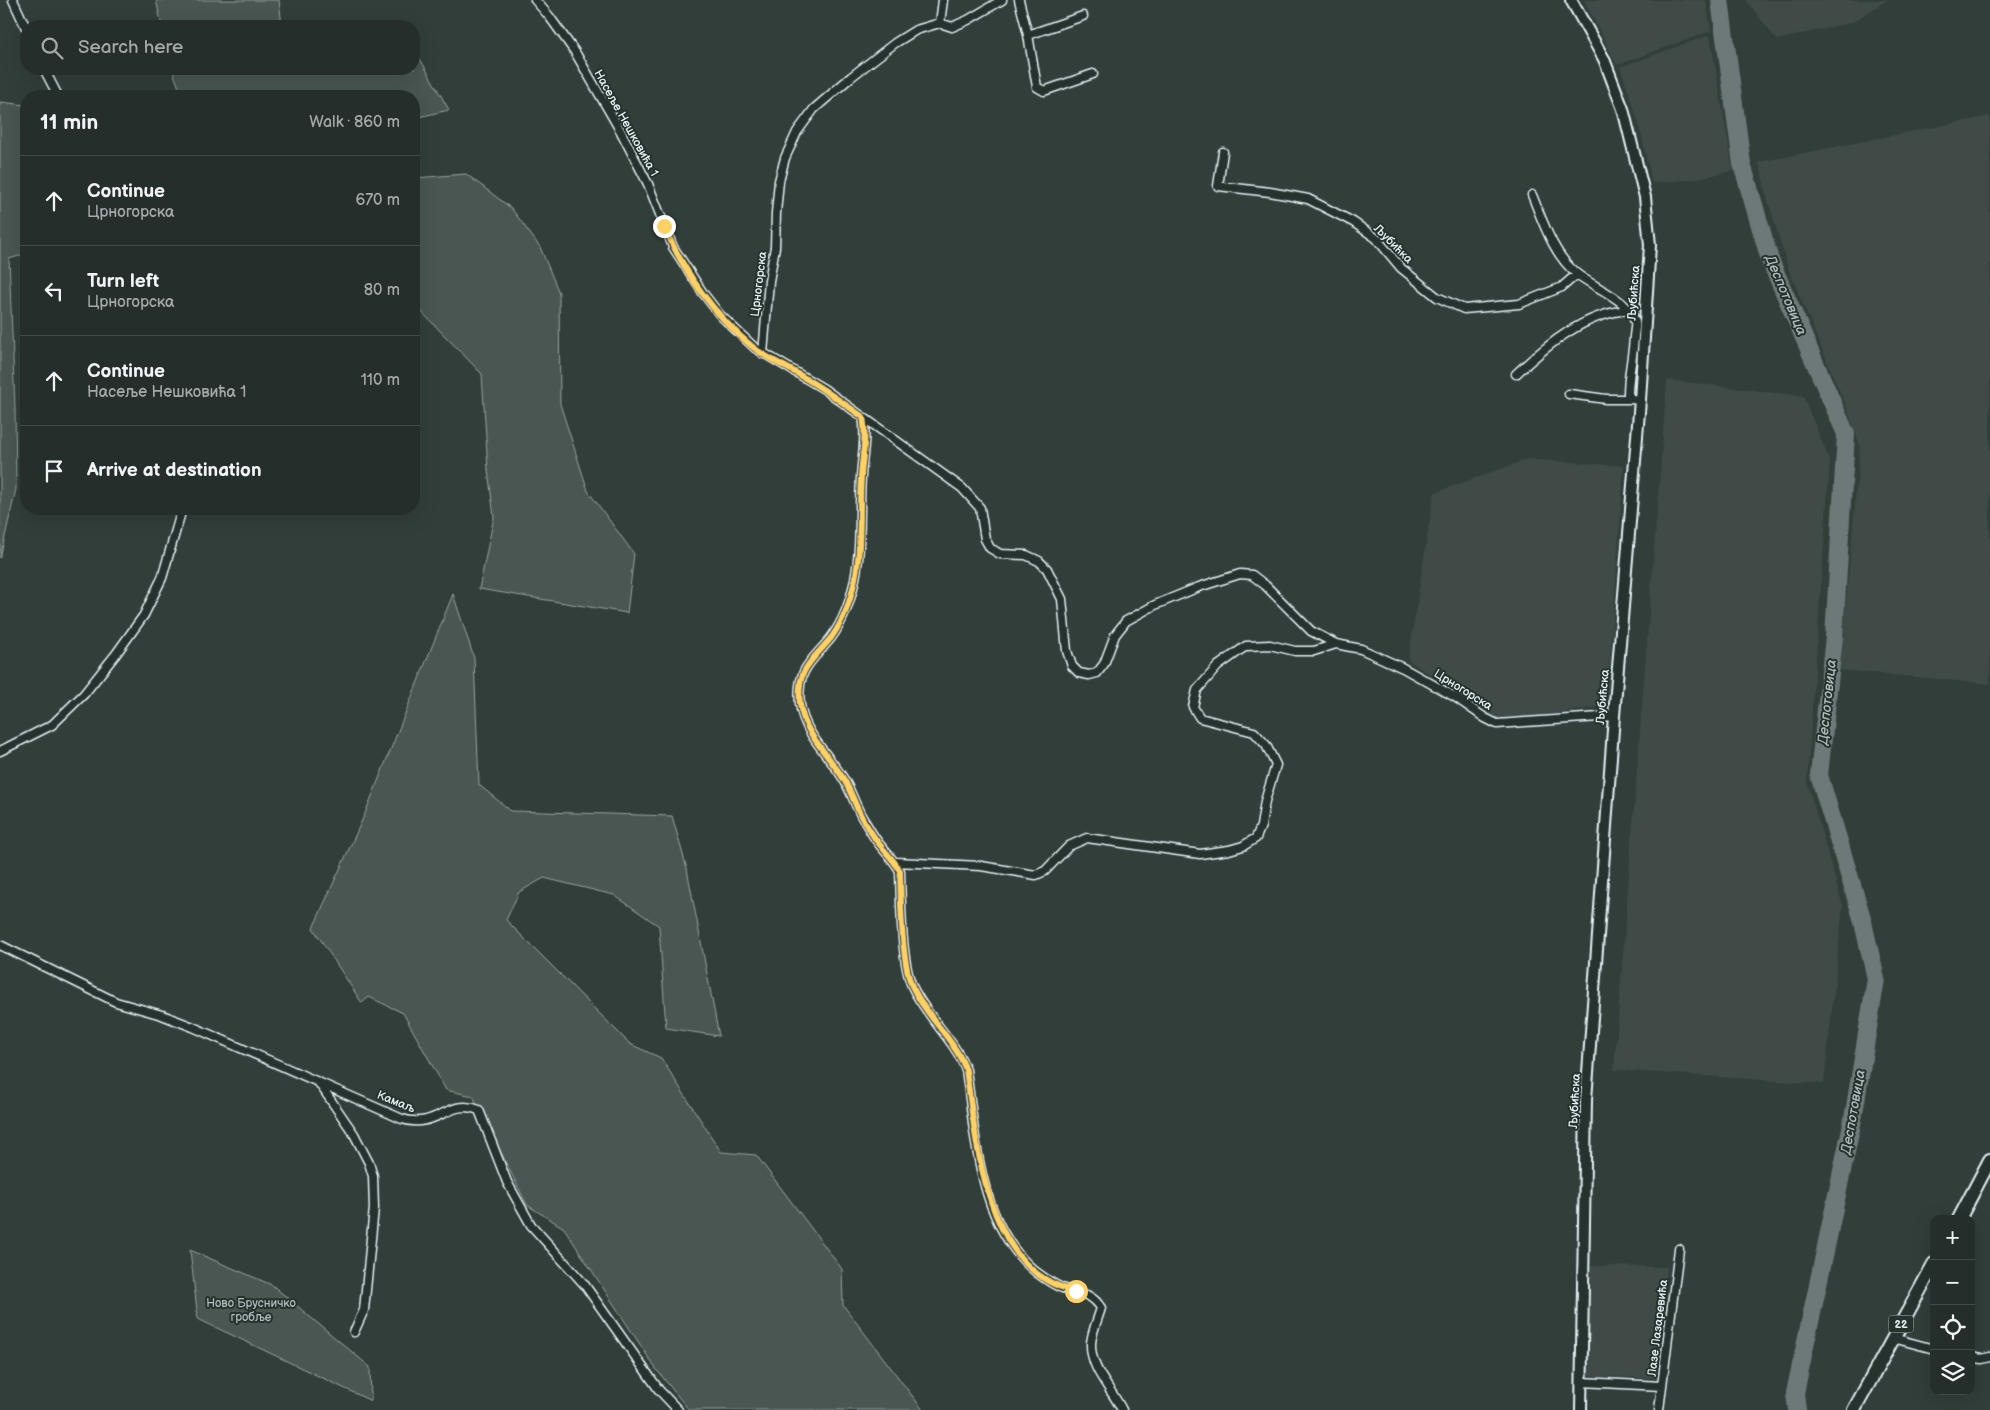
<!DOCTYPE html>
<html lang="en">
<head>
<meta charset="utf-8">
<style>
  :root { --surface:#262e2b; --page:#323a37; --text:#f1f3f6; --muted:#a4a8a9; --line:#424a47 }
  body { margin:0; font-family:"Balsamiq Sans",sans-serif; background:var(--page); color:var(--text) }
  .controls { position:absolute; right:15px; bottom:15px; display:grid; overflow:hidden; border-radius:10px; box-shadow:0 5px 20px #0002 }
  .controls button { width:45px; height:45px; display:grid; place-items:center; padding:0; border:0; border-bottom:1px solid var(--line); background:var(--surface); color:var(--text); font:25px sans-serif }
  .stop { position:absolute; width:15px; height:15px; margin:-11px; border:4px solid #ffd166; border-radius:50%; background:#fff }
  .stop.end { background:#ffd166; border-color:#fff; box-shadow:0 1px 5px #0008 }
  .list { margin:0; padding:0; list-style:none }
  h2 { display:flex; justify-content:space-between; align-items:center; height:65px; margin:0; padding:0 20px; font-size:21px }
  h2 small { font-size:16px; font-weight:400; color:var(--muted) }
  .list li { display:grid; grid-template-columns:32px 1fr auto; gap:15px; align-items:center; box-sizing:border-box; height:90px; padding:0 20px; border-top:1px solid var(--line) }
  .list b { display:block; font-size:19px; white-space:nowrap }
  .list p { margin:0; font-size:16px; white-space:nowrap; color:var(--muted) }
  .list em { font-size:16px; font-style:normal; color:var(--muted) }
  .icon { flex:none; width:28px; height:28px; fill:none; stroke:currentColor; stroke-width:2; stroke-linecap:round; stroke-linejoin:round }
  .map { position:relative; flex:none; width:1990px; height:1410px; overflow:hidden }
  .search { position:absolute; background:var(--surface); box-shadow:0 5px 20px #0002; left:20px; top:20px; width:400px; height:55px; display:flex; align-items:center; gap:12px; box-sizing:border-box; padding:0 18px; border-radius:20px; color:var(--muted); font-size:19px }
  .panel { position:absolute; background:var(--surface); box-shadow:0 5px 20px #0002; left:20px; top:90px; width:400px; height:425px; border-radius:20px }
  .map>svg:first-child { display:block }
</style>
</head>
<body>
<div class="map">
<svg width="1990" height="1410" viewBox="0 0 1990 1410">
  <rect width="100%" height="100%" fill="#323e39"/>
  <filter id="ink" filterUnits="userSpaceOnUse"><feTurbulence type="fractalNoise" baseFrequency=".02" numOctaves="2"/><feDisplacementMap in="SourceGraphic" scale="10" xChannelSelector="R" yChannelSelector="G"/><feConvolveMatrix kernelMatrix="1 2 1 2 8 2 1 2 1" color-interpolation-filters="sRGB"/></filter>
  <g filter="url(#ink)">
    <path fill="#3f4b46" d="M1584,0H1706L1711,31L1617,65Z
      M1746,0H1887L1853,22L1777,40Z
      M1710,35L1733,171L1688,180L1652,183L1639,124L1620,67Z
      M1990,116V684L1840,670L1860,446L1848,411L1789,271L1766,194L1759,162Z
      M1667,380L1803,396L1830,462L1807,782L1843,906L1824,1084L1614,1070Z
      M1528,459L1624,466L1607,705L1550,715L1497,718L1408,660L1434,493Z
      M1591,1266L1667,1267L1657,1378L1587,1376Z"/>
    <path fill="#495651" stroke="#98a4a4" d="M156,0H279L282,26H162Z
      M414,48L449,110L414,118V96H182L172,69H414Z
      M0,102L26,105V254L9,259L15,408L16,489L0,558Z
      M466,174L511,208L540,247L559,293L560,404L588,491L634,554L627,613L479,589L494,517L488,470L482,374L414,304V178Z
      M453,594L474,658L479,785L511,811L672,816L687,869L719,1036L666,1028L659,926L614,895L544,878L519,892L506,920L630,1044L661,1058L721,1152L756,1155L842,1269L843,1305L923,1410H689L656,1369L564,1228L527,1205L473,1096L446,1090L403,1013L369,997L362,1003L313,928L364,816Z
      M190,1250L272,1285L370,1367L371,1401L198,1319Z"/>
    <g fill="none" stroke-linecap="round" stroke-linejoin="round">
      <path stroke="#6d7978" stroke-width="18" d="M1720,0L1742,164L1770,260L1846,434L1834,637L1819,775L1862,918L1876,979L1853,1119L1795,1393L1797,1410"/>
      <defs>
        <path id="minor" d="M13,0L26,28
          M535,0L549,16L575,52L620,130L648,184L673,247L703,293L720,315L755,348L824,389L863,417C867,437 862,457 861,477C858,525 864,561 847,608C843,618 837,630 831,638C812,661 796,669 800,704C804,734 828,754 843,778C852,792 856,809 865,822C870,830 874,838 880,845C887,854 895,861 900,871C901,901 901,961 912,986C926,1017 954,1038 966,1070C976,1137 978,1225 1036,1272C1044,1278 1052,1284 1062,1288C1078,1293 1091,1292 1101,1308C1098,1319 1092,1331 1091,1343C1090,1369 1111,1388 1122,1410
          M1019,0L1028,35L1083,16
          M940,23L943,0
          M1028,35L1037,87L1044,91L1093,74
          M44,69L58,96
          M1223,152L1218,186L1270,192L1308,199L1353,222L1376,238L1401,268L1437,297L1464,309L1519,304L1562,287L1577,274
          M1532,195C1543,222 1554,256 1577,274C1593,287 1630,300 1635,322C1636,326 1634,333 1634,337C1633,356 1628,375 1628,394L1631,399L1640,400
          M763,354L769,281L775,247L776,213L779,181L785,158L797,132L814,109L851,77L895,43L916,30L940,23L952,27L968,20L1002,0
          M1516,374C1547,345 1585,313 1629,310
          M1569,394L1606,399H1631
          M863,417L962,488L980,508L985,539L990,548L1000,554L1026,555L1039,561L1047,569L1062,599L1067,651L1072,666L1079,673L1089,675L1097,673L1104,664L1115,635L1126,621L1155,605L1199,587L1240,574L1252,575L1265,585L1311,631L1336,644L1361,649L1403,668L1455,697L1485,718L1497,724L1614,716
          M0,751L52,725L84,694L116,654L144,615L162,578L182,509
          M896,862L981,866L1036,875L1045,871L1069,846L1087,838L1200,854L1229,850L1243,846L1256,838L1261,826L1265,801L1276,765L1266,745L1254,732L1200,718L1193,707L1197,690L1218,666L1246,646L1270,645L1295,651H1314L1336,644
          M0,945L116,1002L162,1015L193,1027L402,1119C437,1130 449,1097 479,1110L507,1182L531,1225L584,1284L659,1390L678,1410
          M319,1083L354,1134L369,1163L373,1176L374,1208L364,1310L354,1332
          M1893,1338L1934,1349
          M1971,1357L1982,1359L1990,1357
          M1581,1382L1662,1386
          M1659,1410L1679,1249"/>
        <path id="tertiary" d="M1571,0L1604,59L1623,109L1645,197L1650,245L1640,400L1614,716L1586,1100L1581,1410"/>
        <path id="primary" d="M1959,1219L1990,1160
          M1854,1410L1934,1264"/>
      </defs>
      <use href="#minor" stroke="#e8f1f8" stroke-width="11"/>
      <use href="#tertiary" stroke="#e8f1f8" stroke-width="14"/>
      <use href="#primary" stroke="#e8f1f8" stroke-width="16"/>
      <use href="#minor" stroke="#26332d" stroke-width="8"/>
      <use href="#tertiary" stroke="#26332d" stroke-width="10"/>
      <use href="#primary" stroke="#26332d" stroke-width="12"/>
    </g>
  </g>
  <g fill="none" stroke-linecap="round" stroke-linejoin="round" filter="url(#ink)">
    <path stroke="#ffd166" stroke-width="6" d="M664,226C683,271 715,317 754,348C768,359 787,367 803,377C824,389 843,403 863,417C867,437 862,457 861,477C858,525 864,561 847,608C843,618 837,630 831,638C812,661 796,669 800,704C804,734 828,754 843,778C852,792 856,809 865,823C870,830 874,838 880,845C887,854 895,861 900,871C901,900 901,961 912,986C926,1017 954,1038 966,1070C977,1143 985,1274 1076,1291"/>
  </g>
  <g text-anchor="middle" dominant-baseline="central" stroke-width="4" stroke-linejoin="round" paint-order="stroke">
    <rect fill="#26332d" stroke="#aeb8bb" stroke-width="1" x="1888.5" y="1315.5" width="25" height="17" rx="4"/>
    <g font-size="11" font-weight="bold" fill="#e8f1f8">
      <text x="1901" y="1324">22</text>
    </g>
    <g font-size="12" fill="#e8f1f8" stroke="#26332d">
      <text transform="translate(626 123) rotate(61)">Насеље Нешковића 1</text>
      <text transform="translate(1393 244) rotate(45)">Љубићка</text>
      <text transform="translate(759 284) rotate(-83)">Црногорска</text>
      <text transform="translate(1634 293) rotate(-86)">Љубићска</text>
      <text transform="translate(1463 690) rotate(32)">Црногорска</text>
      <text transform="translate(1603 697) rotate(-85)">Љубићска</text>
      <text transform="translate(1575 1101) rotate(-87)">Љубићска</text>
      <text transform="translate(396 1102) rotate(22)">Камаљ</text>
      <text transform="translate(1658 1328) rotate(-83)">Лазе Лазаревића</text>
    </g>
    <g font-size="12" fill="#b0bbbe" stroke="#26332d">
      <text x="251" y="1303">Ново Брусничко<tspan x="251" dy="14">гробље</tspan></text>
    </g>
    <g font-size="14" font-style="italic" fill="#b1bbbe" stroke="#26332d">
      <text transform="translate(1786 295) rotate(67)">Деспотовица</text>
      <text transform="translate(1827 702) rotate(-84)">Деспотовица</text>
      <text transform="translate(1853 1112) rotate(-80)">Деспотовица</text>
    </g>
  </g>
</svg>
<div class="controls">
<button>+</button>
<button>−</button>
<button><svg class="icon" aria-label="locate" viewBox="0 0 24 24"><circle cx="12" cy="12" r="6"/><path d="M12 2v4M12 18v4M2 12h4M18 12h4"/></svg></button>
<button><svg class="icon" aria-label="layers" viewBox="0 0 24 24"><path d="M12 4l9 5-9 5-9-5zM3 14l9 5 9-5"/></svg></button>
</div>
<div class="stop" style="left:1076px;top:1291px"></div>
<div class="stop end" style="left:664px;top:226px"></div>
<div class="search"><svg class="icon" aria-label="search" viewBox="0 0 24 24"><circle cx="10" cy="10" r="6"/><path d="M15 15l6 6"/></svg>Search here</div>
<section class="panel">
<h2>11 min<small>Walk · 860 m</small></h2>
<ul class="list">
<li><svg class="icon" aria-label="ahead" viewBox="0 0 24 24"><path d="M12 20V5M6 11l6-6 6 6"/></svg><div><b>Continue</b><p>Црногорска</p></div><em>670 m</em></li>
<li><svg class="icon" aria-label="left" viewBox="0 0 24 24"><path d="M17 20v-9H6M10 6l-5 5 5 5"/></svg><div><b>Turn left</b><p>Црногорска</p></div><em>80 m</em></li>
<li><svg class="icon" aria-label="ahead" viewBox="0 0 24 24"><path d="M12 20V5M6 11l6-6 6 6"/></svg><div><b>Continue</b><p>Насеље Нешковића 1</p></div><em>110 m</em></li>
<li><svg class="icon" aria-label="arrive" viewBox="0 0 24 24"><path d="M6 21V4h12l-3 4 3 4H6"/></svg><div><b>Arrive at destination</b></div></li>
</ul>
</section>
</div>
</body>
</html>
